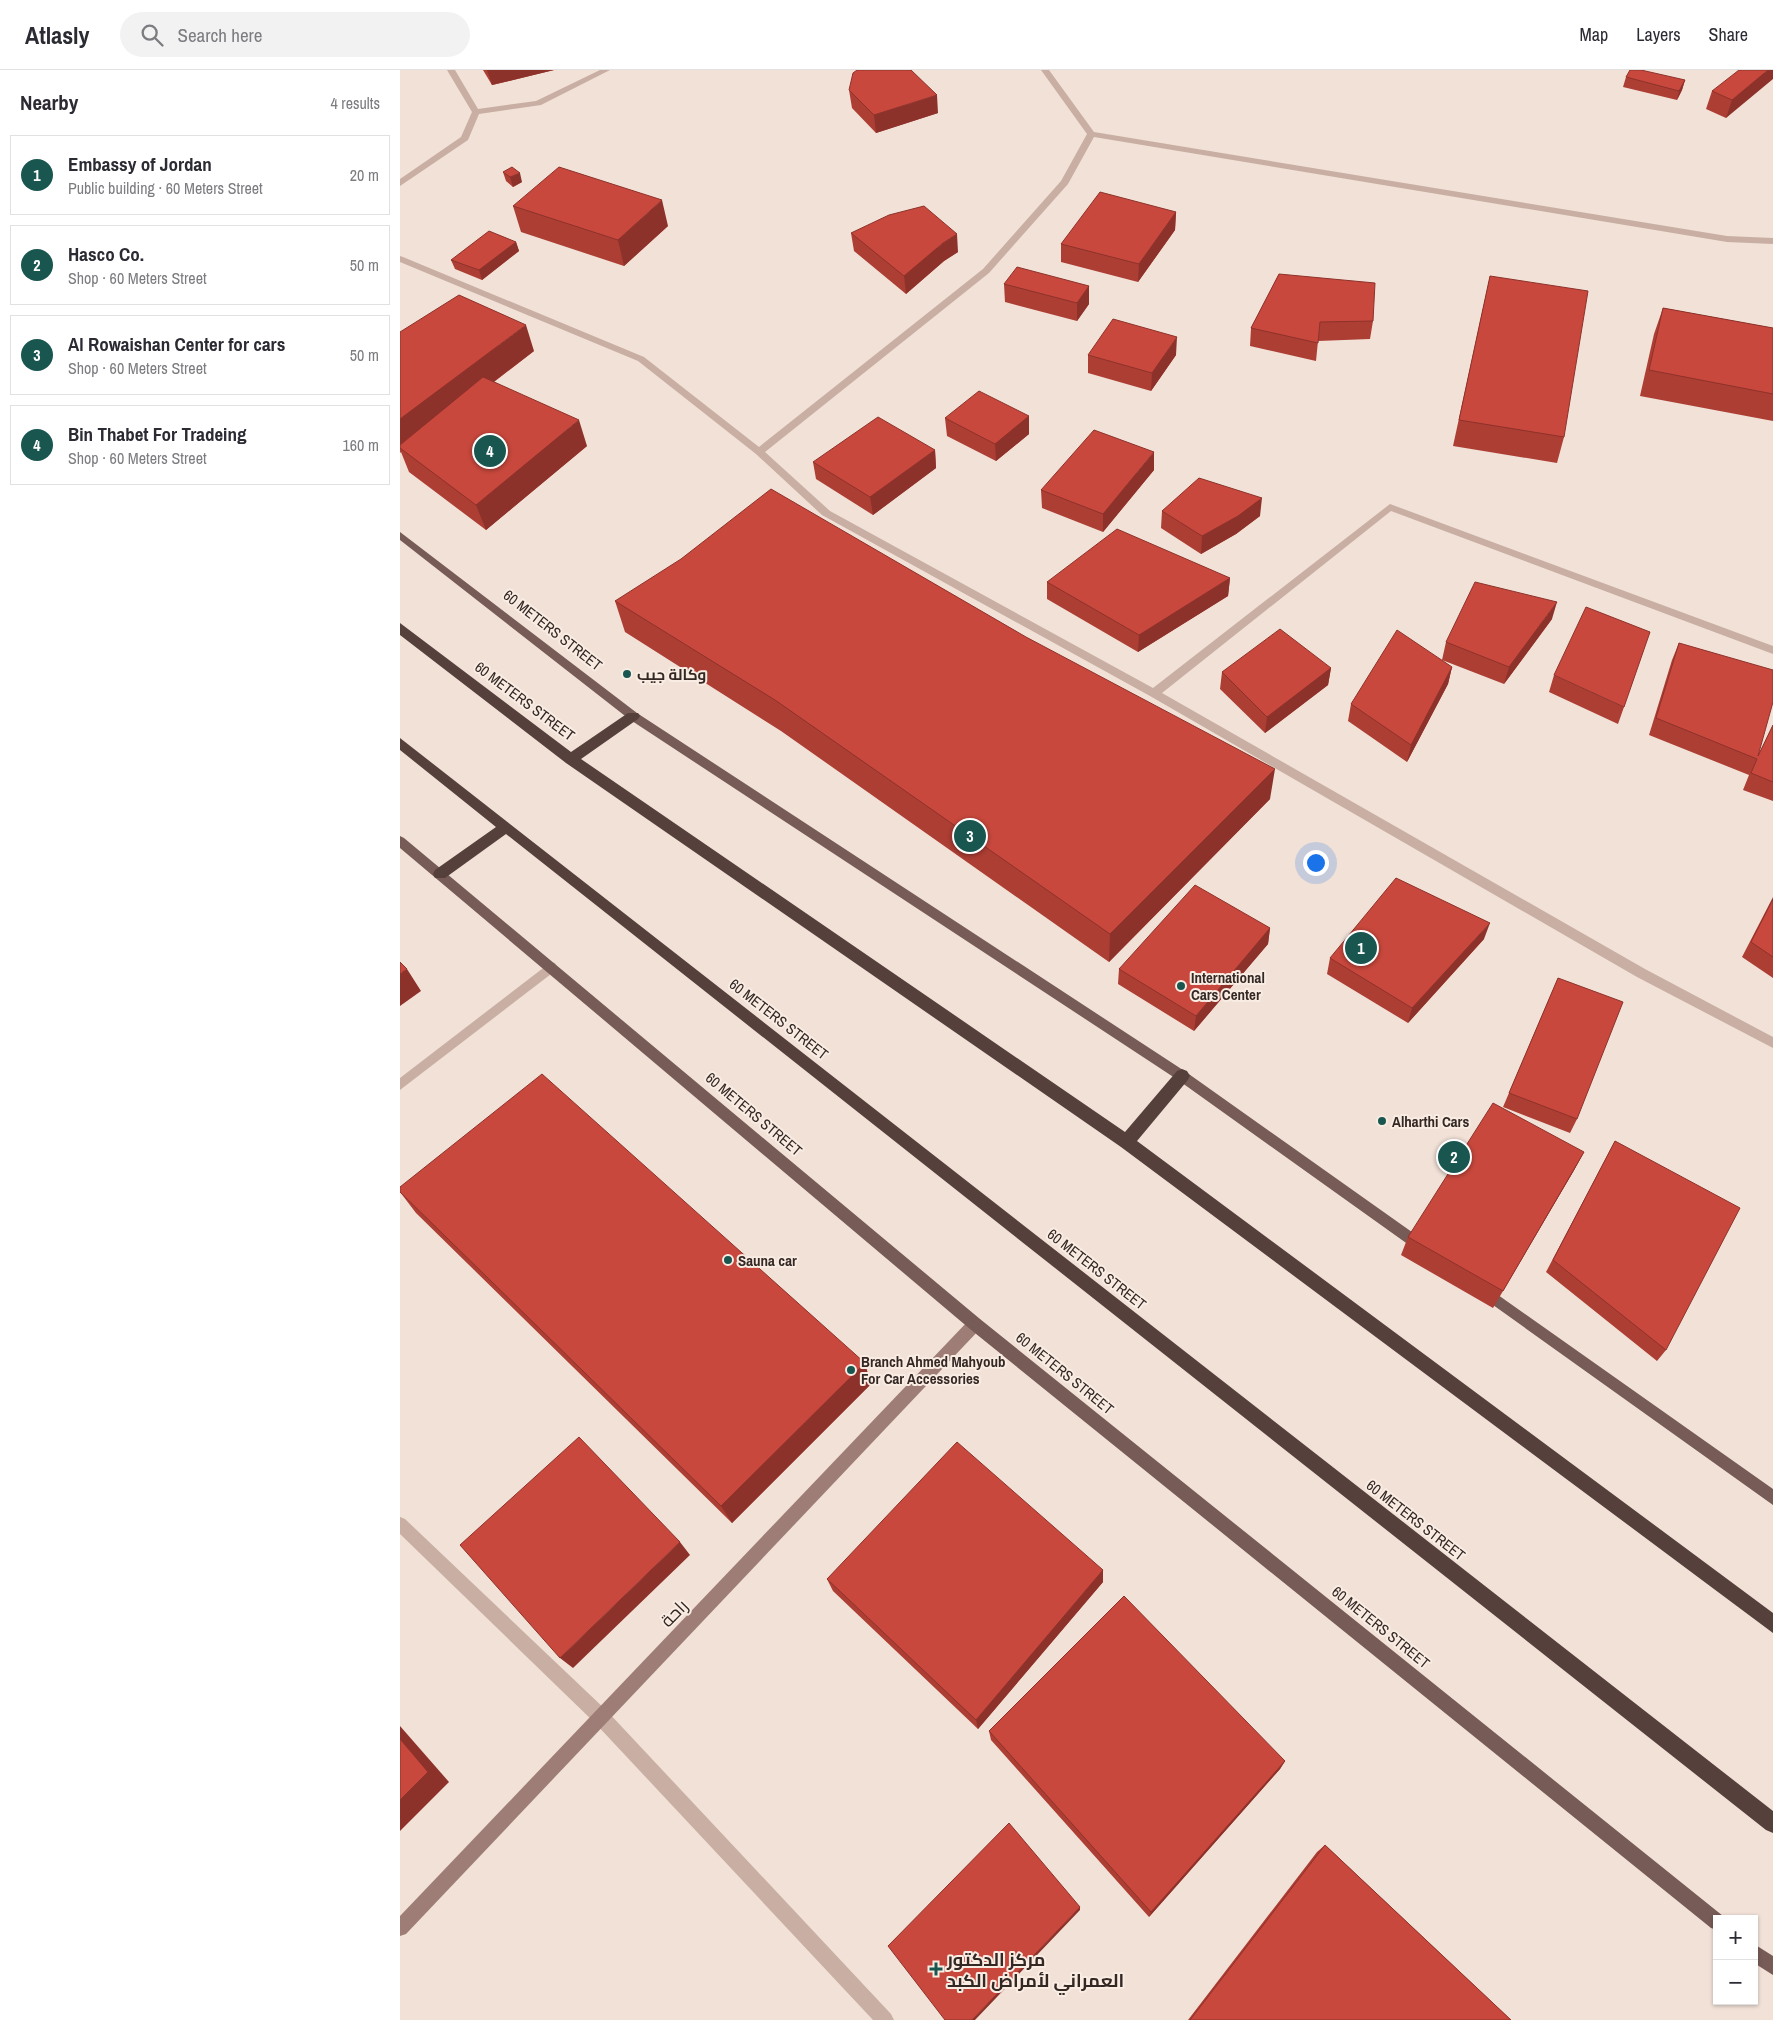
<!DOCTYPE html>
<html lang="en">
<head>
<meta charset="utf-8">
<style>
  :root { --surface:#fff; --page:#f2f2f3; --text:#2b2b33; --muted:#7c7c81; --line:#e1e1e2; --accent:#1a5650 }
  body { margin:0; font-family:"Archivo Narrow",Cairo,sans-serif; background:var(--page); color:var(--text) }
  .controls { position:absolute; right:15px; bottom:15px; display:grid; overflow:hidden; border-radius:0px; box-shadow:0 1px 4px #0004 }
  .controls button { width:45px; height:45px; display:grid; place-items:center; padding:0; border:0; border-bottom:1px solid var(--line); background:var(--surface); color:var(--text); font:25px sans-serif }
  .you { position:absolute; left:915px; top:792px; width:18px; height:18px; margin:-12px; border:4px solid #fff; border-radius:50%; background:#1a73e8; box-shadow:0 0 0 8px #1a73e833 }
  .badge { display:grid; place-items:center; width:32px; height:32px; border-radius:50%; background:var(--accent); color:#fff; font-size:16px; font-weight:700 }
  .pin { position:absolute; translate:-50% -50%; border:2px solid #fff; box-shadow:0 1px 5px #0006 }
  .list { margin:0; padding:0; list-style:none }
  h2 { display:flex; justify-content:space-between; align-items:center; height:65px; margin:0; padding:0 20px; font-size:21px }
  h2 small { font-size:16px; font-weight:400; color:var(--muted) }
  .list li { display:grid; grid-template-columns:32px 1fr auto; gap:15px; align-items:center; box-sizing:border-box; height:80px; margin:0 10px 10px; padding:0 10px; border:1px solid var(--line); border-radius:0px }
  .list b { display:block; font-size:19px; white-space:nowrap }
  .list p { margin:0; font-size:16px; white-space:nowrap; color:var(--muted) }
  .list em { font-size:16px; font-style:normal; color:var(--muted) }
  .icon { flex:none; width:28px; height:28px; fill:none; stroke:currentColor; stroke-width:2; stroke-linecap:round; stroke-linejoin:round }
  .map { position:relative; flex:none; width:1373px; height:1950px; overflow:hidden }
  header { display:flex; align-items:center; gap:30px; box-sizing:border-box; height:70px; padding:0 25px; background:var(--surface); border-bottom:1px solid var(--line) }
  header strong { font-size:24px }
  nav { display:flex; gap:28px; margin-inline-start:auto; font-size:18px }
  .search { width:350px; height:45px; background:var(--page); display:flex; align-items:center; gap:12px; box-sizing:border-box; padding:0 18px; border-radius:28px; color:var(--muted); font-size:19px }
  main { display:flex }
  aside { flex:1; background:var(--surface) }
  .map>svg:first-child { display:block }
</style>
</head>
<body>
<header>
<strong>Atlasly</strong>
<div class="search"><svg class="icon" aria-label="search" viewBox="0 0 24 24"><circle cx="10" cy="10" r="6"/><path d="M15 15l6 6"/></svg>Search here</div>
<nav><a>Map</a><a>Layers</a><a>Share</a></nav>
</header>
<main>
<aside>
<h2>Nearby<small>4 results</small></h2>
<ul class="list">
<li><span class="badge">1</span><div><b>Embassy of Jordan</b><p>Public building · 60 Meters Street</p></div><em>20 m</em></li>
<li><span class="badge">2</span><div><b>Hasco Co.</b><p>Shop · 60 Meters Street</p></div><em>50 m</em></li>
<li><span class="badge">3</span><div><b>Al Rowaishan Center for cars</b><p>Shop · 60 Meters Street</p></div><em>50 m</em></li>
<li><span class="badge">4</span><div><b>Bin Thabet For Tradeing</b><p>Shop · 60 Meters Street</p></div><em>160 m</em></li>
</ul>
</aside>
<div class="map">
<svg width="1373" height="1950" viewBox="0 0 1373 1950">
  <rect width="100%" height="100%" fill="#f1e1d7"/>
  <g fill="none" stroke-linecap="round" stroke-linejoin="round">
    <path fill="#c9aea3" fill-rule="evenodd" d="M151,892L155,893L157,897L155,901L0,1020V1008Z"/>
    <path fill="#c9aea3" fill-rule="evenodd" d="M47,0H55L78,39L136,31L200,0H210L141,35L79,44L68,70L0,116V109L61,67L72,42Z
      M641,0H649L694,62L1327,166L1373,168V174L1327,172L694,67L668,114L589,203L365,382L430,441L753,618L990,434L1373,576V584L991,441L762,623L1245,899L1373,967V978L1237,907L750,626L422,445L356,384L238,291L0,192V186L3,187L244,287L359,377L583,199L661,111L687,64Z
      M0,1447L5,1449L207,1641L491,1944L494,1950H473L195,1653L0,1464Z"/>
    <path fill="#9d7d75" fill-rule="evenodd" d="M575,1248L580,1249L582,1254L580,1259L6,1864L0,1866V1846L570,1249Z"/>
    <path fill="#775b56" fill-rule="evenodd" d="M0,462L237,643L786,1002L1026,1172L1028,1176L1026,1180L1021,1182L1016,1180L778,1010L229,649L0,470Z
      M0,766L4,768L580,1249L1323,1846L1324,1849H1317V1860L1311,1858L570,1259L0,778Z
      M1084,1215L1373,1419V1435L1079,1225L1077,1221L1079,1217Z
      M1354,1874L1373,1886V1905L1354,1893Z"/>
    <path fill="#55403c" fill-rule="evenodd" d="M0,553L171,682L228,643H238L240,646L238,649L181,689L725,1062L777,1001L782,999L787,1001L790,1006L787,1011L737,1071L1373,1543V1563L721,1077L166,693L0,565Z
      M0,668L1373,1741V1763L1366,1760L106,764L45,808H35L33,804L35,800L96,757L0,680Z"/>
  </g>
  <path fill="#ad3e34" d="M83,0H154L92,15Z
    M1373,0L1326,48L1306,39L1312,21Z
    M1226,7L1285,10L1282,20L1277,30L1223,17Z
    M449,20L538,43L476,63L452,38Z
    M103,102L122,112L113,117L106,111Z
    M113,136L268,156L224,196L121,162Z
    M776,142L775,160L738,212L661,192V174Z
    M451,163L558,182L544,191L506,224L454,181Z
    M116,172L119,181L82,210L55,199L51,190Z
    M879,204L973,251L970,269L918,271L916,291L850,276L851,258Z
    M1090,206L1164,367L1157,393L1053,376Z
    M604,214L689,216V234L677,251L605,232Z
    M1263,238L1373,258V351L1240,326L1254,264Z
    M0,262L134,281L94,312L187,376L86,460L9,402L1,382L0,383Z
    M688,285H776L751,321L688,303Z
    M629,346V364L596,391L547,366L545,348Z
    M535,380L536,398L473,445L416,409L413,392Z
    M754,400L703,462L642,438L641,420Z
    M762,441L860,446L836,464L801,484L761,458Z
    M830,508L828,526L738,582L647,529V512Z
    M215,531L870,729L709,892L381,661L225,562Z
    M1152,549L1104,614L1042,590L1046,572Z
    M1279,573L1359,684L1373,655V731L1343,720L1349,705L1249,665L1272,590Z
    M1052,597L1048,614L1007,692L948,651L951,634Z
    M931,598L928,615L865,663L820,619L822,602Z
    M1154,605L1224,637L1218,654L1149,622Z
    M1373,827V908L1342,887Z
    M870,858L868,874L794,961L718,914L719,899Z
    M1084,869L1008,953L927,904L930,888Z
    M1158,908L1177,1049L1170,1063L1103,1037Z
    M1215,1071L1266,1280L1257,1291L1146,1202Z
    M1184,1082L1173,1102L1093,1238L1001,1185L1008,1167Z
    M0,1117L471,1314L332,1453L16,1143L0,1122Z
    M703,1500V1512L578,1659L433,1521L427,1509Z
    M589,1661L885,1691L880,1699L749,1847L591,1670Z
    M925,1775L1111,1950H788L917,1782Z"/>
  <path fill="#8d322b" d="M87,0H154L92,15Z
    M1368,0H1373V9L1326,48L1332,30Z
    M1285,10L1282,20L1277,30L1279,21Z
    M537,25L538,43L476,63L474,45Z
    M120,103L122,112L113,117L110,107Z
    M262,130L268,156L224,196L218,170Z
    M776,142L775,160L738,212L739,194Z
    M557,164L558,182L544,191L506,224L504,206L543,173Z
    M116,172L119,181L82,210L79,200Z
    M689,216V234L677,251V233Z
    M126,255L134,281L3,380L0,378V349Z
    M777,267L776,285L751,321L752,303Z
    M629,346V364L596,391L595,374Z
    M179,350L187,376L86,460L76,435Z
    M535,380L536,398L473,445L470,427Z
    M754,382V400L703,462V444Z
    M862,428L860,446L836,464L801,484L802,466Z
    M830,508L828,526L738,582L739,565Z
    M1157,532L1152,549L1104,614L1109,597Z
    M1052,597L1048,614L1007,692L1011,675Z
    M931,598L928,615L865,663L867,647Z
    M875,699L870,729L709,892L710,864Z
    M1090,853L1084,869L1008,953L1012,938Z
    M870,858L868,874L794,961L796,946Z
    M7,899L21,921L0,936V904Z
    M1184,1082L1173,1102L1093,1238L1103,1221Z
    M465,1293L471,1314L332,1453L321,1436Z
    M280,1472L290,1485L173,1598L160,1588Z
    M703,1500V1512L578,1659L576,1650Z
    M0,1656L49,1712L0,1761Z
    M885,1691L880,1699L749,1847L751,1842Z
    M680,1837V1840L575,1950H572Z"/>
  <path fill="#c9483d" stroke="#8d322b" d="M457,0H511L537,25L474,45L449,20L453,3Z
    M1230,0H1241L1285,10L1279,21L1226,7Z
    M1339,0H1368L1332,30L1312,21Z
    M112,97L120,103L110,107L103,102Z
    M159,97L262,130L218,170L113,136Z
    M700,122L776,142L739,194L661,174Z
    M524,136L557,164L543,173L504,206L451,163L489,145Z
    M89,161L116,172L79,200L51,190Z
    M617,197L689,216L677,233L604,214Z
    M879,204L975,213L973,251L920,252L918,273L851,258Z
    M1090,206L1188,221L1164,367L1059,350Z
    M59,225L126,255L0,349V262Z
    M1263,238L1373,258V324L1249,300Z
    M713,249L777,267L752,303L688,285Z
    M83,307L179,350L76,435L0,378V375Z
    M579,321L629,346L595,374L545,348Z
    M478,347L535,380L470,427L413,392Z
    M694,360L754,382L703,444L641,420Z
    M799,408L862,428L838,446L802,466L762,441Z
    M371,419L626,567L875,699L710,864L375,630L215,531L281,489Z
    M717,459L830,508L739,565L647,512Z
    M1075,512L1157,532L1109,597L1046,572Z
    M1186,537L1250,562L1224,637L1154,605Z
    M880,559L931,598L867,647L822,602Z
    M997,560L1052,597L1011,675L951,634Z
    M1279,573L1373,600V632L1358,686L1373,655V712L1351,703L1357,689L1256,648Z
    M996,808L1090,853L1012,938L930,888Z
    M795,815L870,858L796,946L719,899Z
    M1373,829V887L1351,872Z
    M0,892L7,899L0,904Z
    M1158,908L1223,932L1177,1049L1109,1023Z
    M142,1004L465,1293L321,1436L0,1122V1117Z
    M1093,1033L1184,1082L1103,1221L1008,1167Z
    M1215,1071L1340,1138L1266,1280L1153,1190Z
    M179,1367L280,1472L160,1588L60,1475Z
    M557,1372L703,1500L576,1650L427,1509Z
    M724,1526L885,1691L751,1842L589,1661Z
    M0,1669L28,1702L0,1730Z
    M609,1753L680,1837L572,1950H545L488,1876Z
    M925,1775L1111,1950H790Z"/>
  <g fill="#1a5650" stroke="#f9ece3" stroke-width="2">
    <circle cx="227" cy="604" r="5"/>
    <circle cx="781" cy="916" r="5"/>
    <circle cx="982" cy="1051" r="5"/>
    <circle cx="328" cy="1190" r="5"/>
    <circle cx="451" cy="1300" r="5"/>
    <path d="M533.5 1891.5h5v5h5v5h-5v5h-5v-5h-5v-5h5z"/>
  </g>
  <g text-anchor="middle" dominant-baseline="central" stroke-width="4" stroke-linejoin="round" paint-order="stroke">
    <g font-size="15" fill="#342825" stroke="#f9ece3">
      <text transform="translate(153 560) rotate(38)">60 METERS STREET</text>
      <text transform="translate(125 631) rotate(37)">60 METERS STREET</text>
      <text transform="translate(379 949) rotate(38)">60 METERS STREET</text>
      <text transform="translate(354 1044) rotate(40)">60 METERS STREET</text>
      <text transform="translate(697 1199) rotate(38)">60 METERS STREET</text>
      <text transform="translate(665 1303) rotate(39)">60 METERS STREET</text>
      <text transform="translate(1016 1450) rotate(38)">60 METERS STREET</text>
      <text transform="translate(981 1557) rotate(39)">60 METERS STREET</text>
    </g>
    <g font-size="15" font-weight="bold" fill="#342825" stroke="#f9ece3" text-anchor="start">
      <text x="237" y="604">وكالة جيب</text>
      <text x="791" y="907">International<tspan x="791" dy="17">Cars Center</tspan></text>
      <text x="992" y="1051">Alharthi Cars</text>
      <text x="338" y="1190">Sauna car</text>
      <text x="461" y="1291">Branch Ahmed Mahyoub<tspan x="461" dy="17">For Car Accessories</tspan></text>
    </g>
    <g font-size="18" fill="#342825" stroke="#f9ece3">
      <text transform="translate(274 1543) rotate(-46)">راحة</text>
    </g>
    <g font-size="18" font-weight="bold" fill="#342825" stroke="#f9ece3" text-anchor="start">
      <text x="547" y="1889">مركز الدكتور<tspan x="547" dy="21">العمراني لأمراض الكبد</tspan></text>
    </g>
  </g>
</svg>
<div class="controls">
<button>+</button>
<button>−</button>
</div>
<div class="you"></div>
<div class="pin badge" style="left:961px;top:878px">1</div>
<div class="pin badge" style="left:1054px;top:1087px">2</div>
<div class="pin badge" style="left:570px;top:766px">3</div>
<div class="pin badge" style="left:90px;top:381px">4</div>
</div>
</main>
</body>
</html>
